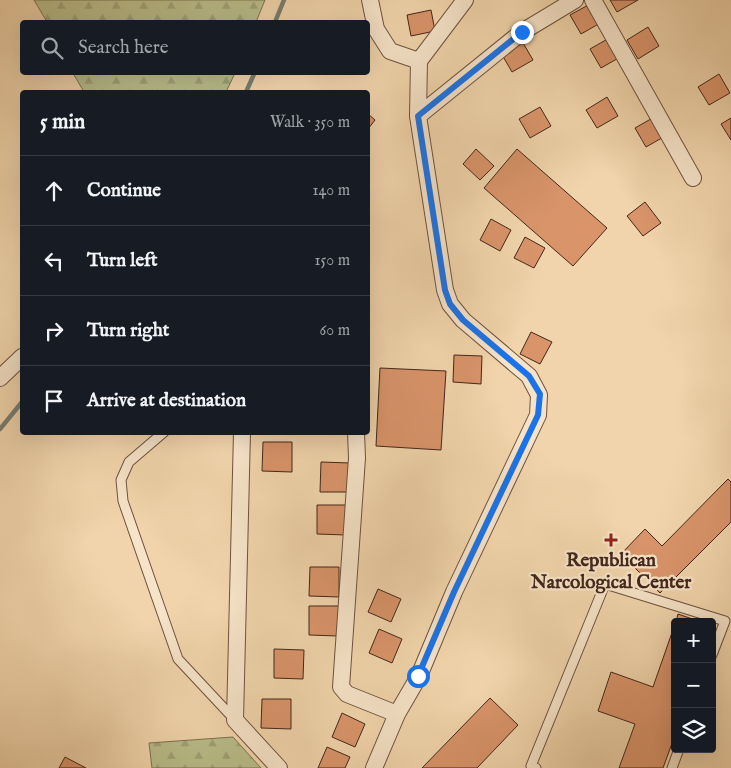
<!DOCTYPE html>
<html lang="en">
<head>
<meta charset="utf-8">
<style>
  :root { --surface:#171b24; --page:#242831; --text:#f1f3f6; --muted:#9ea1a6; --line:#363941 }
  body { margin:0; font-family:"IM FELL English",serif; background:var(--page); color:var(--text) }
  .controls { position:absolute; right:15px; bottom:15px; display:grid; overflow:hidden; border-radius:5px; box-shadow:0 5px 20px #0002 }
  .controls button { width:45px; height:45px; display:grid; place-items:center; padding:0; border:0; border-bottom:1px solid var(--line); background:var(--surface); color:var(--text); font:25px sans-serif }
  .stop { position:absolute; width:15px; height:15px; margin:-11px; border:4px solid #1a73e8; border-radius:50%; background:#fff }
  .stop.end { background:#1a73e8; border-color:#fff; box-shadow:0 1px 5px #0008 }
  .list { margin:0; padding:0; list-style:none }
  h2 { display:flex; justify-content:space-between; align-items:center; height:65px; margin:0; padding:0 20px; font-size:21px }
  h2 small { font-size:16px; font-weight:400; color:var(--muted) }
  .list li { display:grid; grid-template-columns:32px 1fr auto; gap:15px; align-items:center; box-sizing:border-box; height:70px; padding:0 20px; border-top:1px solid var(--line) }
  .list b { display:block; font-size:19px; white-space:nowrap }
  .list em { font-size:16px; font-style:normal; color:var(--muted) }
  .icon { flex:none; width:28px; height:28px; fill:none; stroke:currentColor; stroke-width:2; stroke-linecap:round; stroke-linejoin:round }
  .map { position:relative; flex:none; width:731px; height:768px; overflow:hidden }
  .search { position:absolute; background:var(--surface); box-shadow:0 5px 20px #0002; left:20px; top:20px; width:350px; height:55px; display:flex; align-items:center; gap:12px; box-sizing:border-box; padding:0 18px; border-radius:5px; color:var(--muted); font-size:19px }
  .panel { position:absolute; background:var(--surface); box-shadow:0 5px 20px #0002; left:20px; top:90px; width:350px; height:345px; border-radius:5px }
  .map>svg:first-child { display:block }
</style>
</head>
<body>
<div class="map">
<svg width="731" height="768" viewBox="0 0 731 768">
  <defs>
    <pattern id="forest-firs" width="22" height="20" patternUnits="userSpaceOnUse" patternTransform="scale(1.25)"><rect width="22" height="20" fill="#b9bd8a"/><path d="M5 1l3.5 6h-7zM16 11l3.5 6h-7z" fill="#a0a276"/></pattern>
  </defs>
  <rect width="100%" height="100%" fill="#f1d4ab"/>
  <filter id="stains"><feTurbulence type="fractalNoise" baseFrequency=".004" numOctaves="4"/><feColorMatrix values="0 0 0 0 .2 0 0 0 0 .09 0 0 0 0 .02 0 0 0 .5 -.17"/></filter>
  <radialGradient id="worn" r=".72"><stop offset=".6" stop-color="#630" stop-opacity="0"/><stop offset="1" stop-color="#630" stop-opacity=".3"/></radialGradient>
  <path fill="url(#forest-firs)" stroke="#7e7252" d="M34,0H265L256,22H47Z
    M73,73H235L226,92H84Z
    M233,737L261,768H152L149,743Z"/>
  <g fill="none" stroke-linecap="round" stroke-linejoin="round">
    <path stroke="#787e70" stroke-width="4.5" d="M275,22L284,0
      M246,92L255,72
      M0,429L22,402"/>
  </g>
  <path fill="#d9946a" stroke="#43261b" d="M610,0H638L617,12Z
    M592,3L602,22L581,34L570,15Z
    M431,10L435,31L411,36L407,15Z
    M648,27L659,46L638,59L627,40Z
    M611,37L622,56L601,68L590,49Z
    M522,41L533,60L512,72L501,53Z
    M719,74L730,93L709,105L698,87Z
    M607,97L618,116L597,128L586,110Z
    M540,107L551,126L530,138L519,119Z
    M368,114L375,120L368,129Z
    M656,116L667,135L646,147L635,128Z
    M731,118V140L721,124Z
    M476,149L494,166L480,180L463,164Z
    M517,149L607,228L573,266L484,188Z
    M645,202L661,223L643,236L627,216Z
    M491,219L511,230L500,251L480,240Z
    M525,237L545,248L534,268L514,258Z
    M531,332L552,342L540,364L520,354Z
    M454,355L482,356L481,384L453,382Z
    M380,368L446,371L441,450L376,446Z
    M263,442H292V472L262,471Z
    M321,462L350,463V492H320Z
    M728,479L731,482V522L660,593L621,554L645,529L662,546Z
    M317,505H347L346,535L317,534Z
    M310,567H339V597L309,596Z
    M378,589L401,599L391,622L368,612Z
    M309,606H339L338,636L309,635Z
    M678,614L701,622H676Z
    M675,624V735L663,768H619L635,724L598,711L611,672L653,687Z
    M379,629L402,639L392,663L369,653Z
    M274,649L304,650L303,679L274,678Z
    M490,698L518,725L477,768H422Z
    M262,699H291V729L261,728Z
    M342,713L365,724L355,747L332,737Z
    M327,747L350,757L345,768H318Z
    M65,757L86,768H59Z"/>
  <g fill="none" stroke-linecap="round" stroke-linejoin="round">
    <defs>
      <path id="service" d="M164,432L129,462L121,480L123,501L178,659L235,720
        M536,768L531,766L605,584L725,621L712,655
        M672,768L679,749"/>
      <path id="minor" d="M370,0L376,29L390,51L419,61
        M593,0L693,178
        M418,116L522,32L575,0
        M0,378L22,357
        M242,432L235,720L279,768
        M356,432L357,458L341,687L347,694L397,714
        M374,768L397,714L419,676L454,592L538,415L539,395L529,376L463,320L450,304L445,290L418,116L419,61L465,0"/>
    </defs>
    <use href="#service" stroke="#6e523f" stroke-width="11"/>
    <use href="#minor" stroke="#6e523f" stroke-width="18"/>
    <use href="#service" stroke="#f6e3c8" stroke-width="9"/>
    <use href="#minor" stroke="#f6e3c8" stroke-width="16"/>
  </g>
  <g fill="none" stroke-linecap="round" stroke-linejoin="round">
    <path stroke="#1a73e8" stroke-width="6" d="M418,676L454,592L538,415L540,394L529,376L463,320L450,304L445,290L418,116L522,32"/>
  </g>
  <path fill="#8f2418" stroke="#f6e3c8" stroke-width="2" d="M608.5 532.5h5v5h5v5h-5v5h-5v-5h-5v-5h5z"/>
  <g text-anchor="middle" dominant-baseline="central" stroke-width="4.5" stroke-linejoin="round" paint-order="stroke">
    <g font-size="19" font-weight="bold" fill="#43261b" stroke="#f6e3c8">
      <text x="611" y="561">Republican<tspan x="611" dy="22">Narcological Center</tspan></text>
    </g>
  </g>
  <rect width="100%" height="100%" filter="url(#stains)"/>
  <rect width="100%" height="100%" fill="url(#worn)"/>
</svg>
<div class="controls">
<button>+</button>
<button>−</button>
<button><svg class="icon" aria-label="layers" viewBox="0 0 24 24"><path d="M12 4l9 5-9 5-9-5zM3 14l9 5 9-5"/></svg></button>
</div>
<div class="stop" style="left:418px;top:676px"></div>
<div class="stop end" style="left:522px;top:32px"></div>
<div class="search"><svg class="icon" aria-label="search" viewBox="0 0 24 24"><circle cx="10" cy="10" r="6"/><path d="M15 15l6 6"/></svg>Search here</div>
<section class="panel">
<h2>5 min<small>Walk · 350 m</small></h2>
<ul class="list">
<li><svg class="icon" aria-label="ahead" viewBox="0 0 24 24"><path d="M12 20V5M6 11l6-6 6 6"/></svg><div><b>Continue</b></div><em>140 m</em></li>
<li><svg class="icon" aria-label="left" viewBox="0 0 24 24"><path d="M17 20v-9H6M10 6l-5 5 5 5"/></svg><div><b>Turn left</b></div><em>150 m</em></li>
<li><svg class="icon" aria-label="right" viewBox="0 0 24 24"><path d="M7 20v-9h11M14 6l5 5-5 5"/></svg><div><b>Turn right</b></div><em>60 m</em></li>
<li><svg class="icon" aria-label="arrive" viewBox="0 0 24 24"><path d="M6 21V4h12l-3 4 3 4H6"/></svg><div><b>Arrive at destination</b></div></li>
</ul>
</section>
</div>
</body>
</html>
